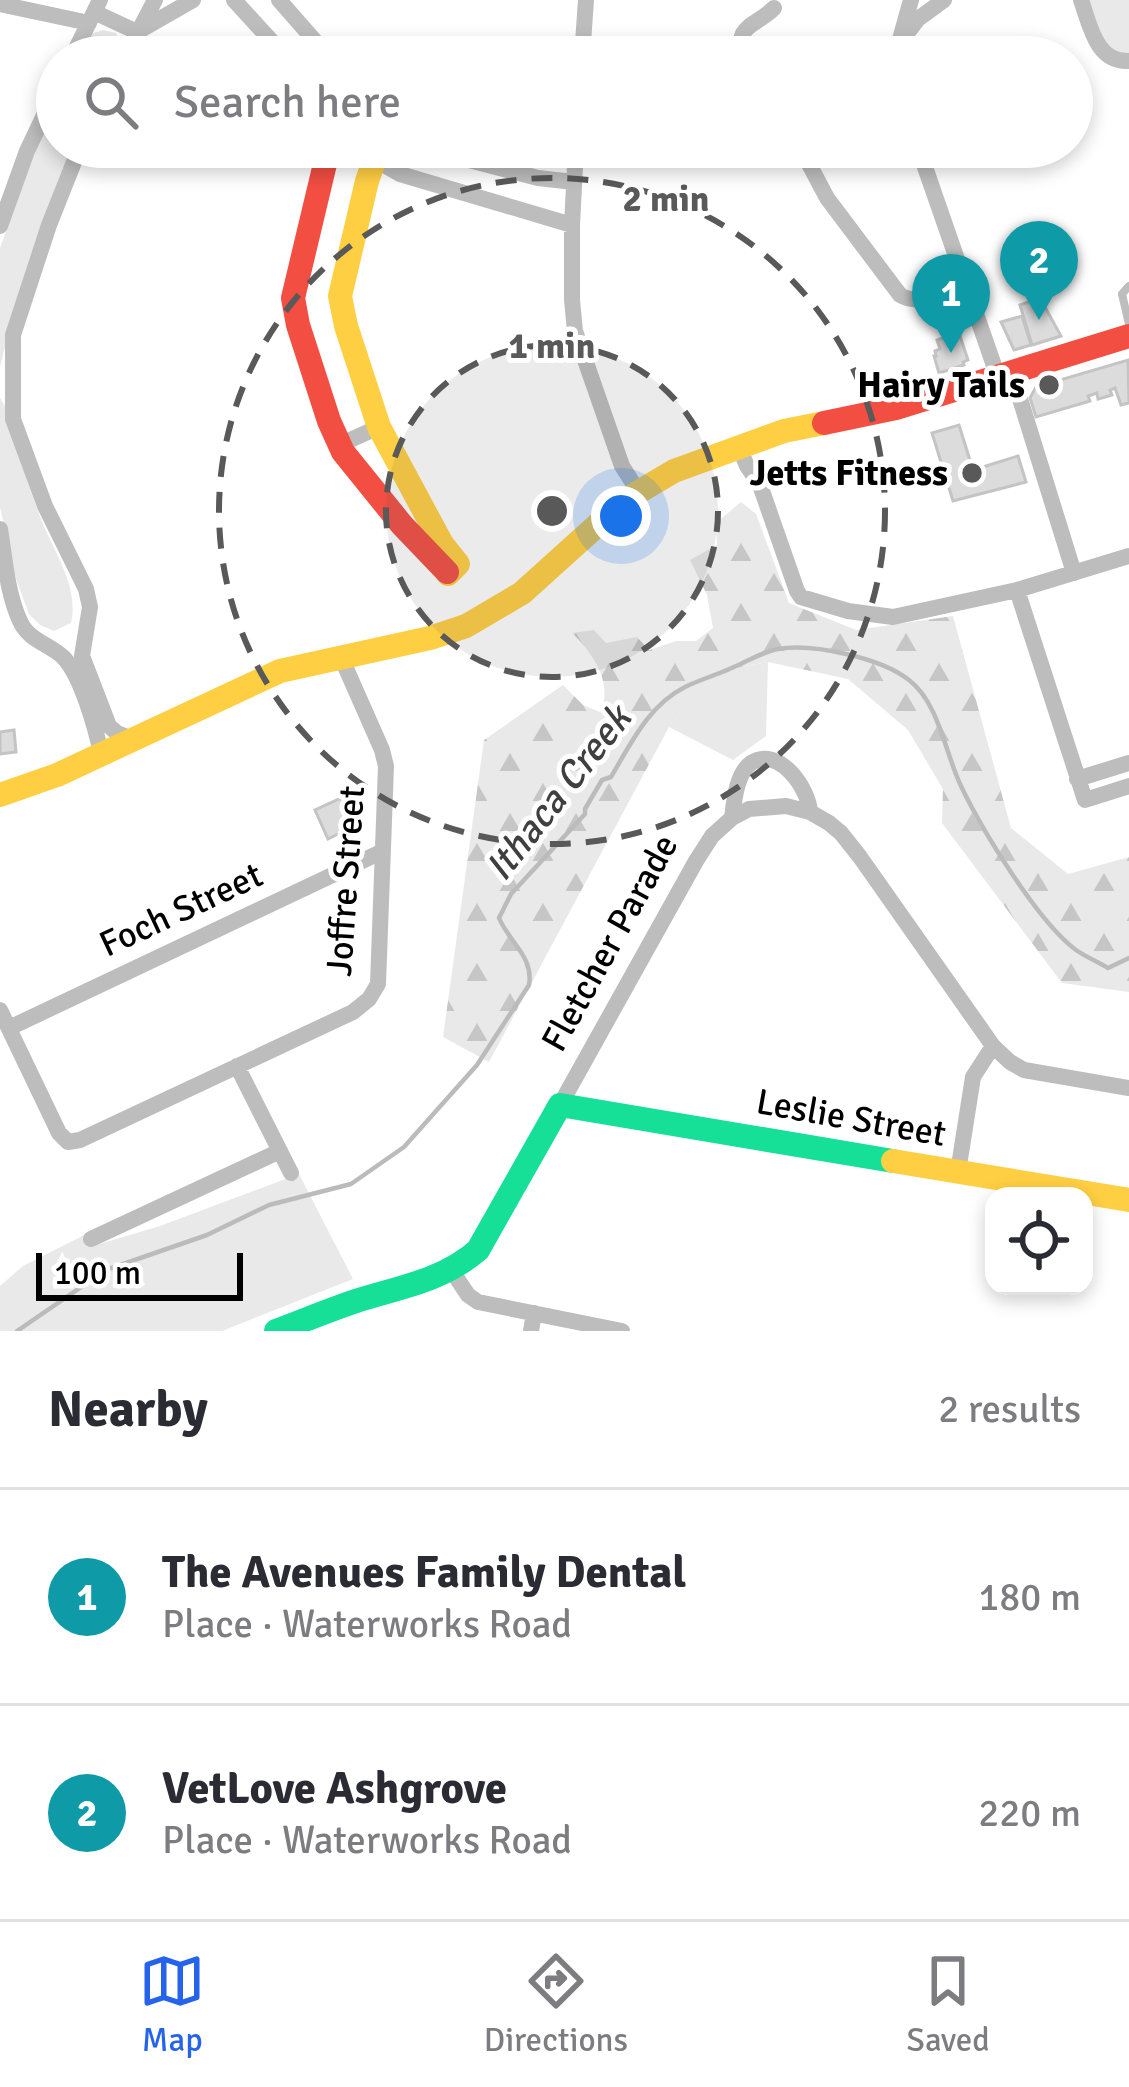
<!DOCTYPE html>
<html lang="en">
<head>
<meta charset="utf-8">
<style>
  :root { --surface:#fff; --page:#f7f7f7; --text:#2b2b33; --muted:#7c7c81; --line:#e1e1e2; --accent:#2563eb }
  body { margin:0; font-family:Signika,sans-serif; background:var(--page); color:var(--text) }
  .controls { position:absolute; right:36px; bottom:36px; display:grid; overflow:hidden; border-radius:24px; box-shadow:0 6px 18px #0003 }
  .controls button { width:108px; height:108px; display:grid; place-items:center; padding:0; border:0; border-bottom:3px solid var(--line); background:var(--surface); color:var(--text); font:60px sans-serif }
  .scale { position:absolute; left:36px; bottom:30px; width:207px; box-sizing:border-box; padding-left:12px; border:6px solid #000; border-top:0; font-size:33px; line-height:42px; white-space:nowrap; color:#000; -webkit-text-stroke:9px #fff; paint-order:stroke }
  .you { position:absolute; left:621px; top:516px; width:42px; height:42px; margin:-30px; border:9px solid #fff; border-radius:50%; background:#1a73e8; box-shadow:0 0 0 18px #1a73e833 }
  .badge { display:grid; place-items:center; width:78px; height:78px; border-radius:50%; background:var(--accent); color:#fff; font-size:39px; font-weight:700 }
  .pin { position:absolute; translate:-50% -99px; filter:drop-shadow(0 3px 6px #0008) }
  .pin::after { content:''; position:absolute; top:63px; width:42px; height:36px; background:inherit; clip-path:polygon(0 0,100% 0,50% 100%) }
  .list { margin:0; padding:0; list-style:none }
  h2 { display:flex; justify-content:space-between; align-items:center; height:156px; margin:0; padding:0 48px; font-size:51px }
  h2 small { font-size:39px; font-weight:400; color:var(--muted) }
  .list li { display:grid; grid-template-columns:78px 1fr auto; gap:36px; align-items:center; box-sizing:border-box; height:216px; padding:0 48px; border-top:3px solid var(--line) }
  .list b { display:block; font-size:45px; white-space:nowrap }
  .list p { margin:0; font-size:39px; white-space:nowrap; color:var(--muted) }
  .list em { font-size:39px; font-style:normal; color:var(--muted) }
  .icon { flex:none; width:66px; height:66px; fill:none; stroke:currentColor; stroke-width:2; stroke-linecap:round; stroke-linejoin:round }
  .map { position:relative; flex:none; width:1129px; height:1331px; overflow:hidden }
  .search { position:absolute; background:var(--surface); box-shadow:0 6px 18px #0003; left:36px; right:36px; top:36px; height:132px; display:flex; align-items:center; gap:30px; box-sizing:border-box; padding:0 42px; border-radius:66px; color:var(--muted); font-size:45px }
  .sheet { height:588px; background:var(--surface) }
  nav { display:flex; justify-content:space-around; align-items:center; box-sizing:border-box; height:168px; border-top:3px solid var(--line); background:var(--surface); font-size:33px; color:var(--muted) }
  nav a { display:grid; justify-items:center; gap:6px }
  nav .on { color:var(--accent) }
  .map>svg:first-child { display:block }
</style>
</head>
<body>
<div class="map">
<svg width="1129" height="1331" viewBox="0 0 1129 1331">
  <defs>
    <pattern id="forest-firs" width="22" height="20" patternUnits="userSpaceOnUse" patternTransform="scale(3)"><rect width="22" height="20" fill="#e9e9e9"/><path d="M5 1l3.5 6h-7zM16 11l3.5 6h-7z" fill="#c6c6c6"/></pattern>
  </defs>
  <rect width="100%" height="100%" fill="#fff"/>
  <path fill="#e9e9e9" d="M1088,0H1129V53L1118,55L1108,50Z
    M103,30L116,33L121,50L118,57H79L90,34Z
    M57,104V147H73L38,233L11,322L0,367V248L34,154Z
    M0,398L5,406L6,416C18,452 29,489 43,524C56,555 79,588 71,623L54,631L40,625L29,614L16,579L0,507Z
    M768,662L766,736L733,760L669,727L711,672Z
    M299,1174L353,1279L222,1331H0V1286L23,1266L88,1233L96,1245L160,1226Z"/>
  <path fill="url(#forest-firs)" d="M741,502L756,514L789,603L856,630L953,616L1011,828L1068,874L1129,857V992L1062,983L942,823L943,789L908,730L848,679L768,662L712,672L669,727L489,1062L443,1037L484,740L563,685L583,705L600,712C614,684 593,653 572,633L594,630L606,643L637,637L649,650L676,641H696L713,628L707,595L690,560L717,545L716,523Z"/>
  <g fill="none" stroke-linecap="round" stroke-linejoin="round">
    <path stroke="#bbb" stroke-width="4.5" d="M17,1331L106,1270L207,1235L269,1205L351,1184L404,1147L477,1065L529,985C534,957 509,942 499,918L511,894L585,814V809L602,780L611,777C631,743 649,705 685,687C701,679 720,674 736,666C750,660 762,652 778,649C813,643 881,658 909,680C939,703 945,753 961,786C982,830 1038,922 1076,950C1086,957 1098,962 1108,968L1129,958"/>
  </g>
  <path fill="#dcdcdc" stroke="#c4c4c4" stroke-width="3" d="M1040,298L1061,336L1032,345L1020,305Z
    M1022,316L1031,345L1014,350L1001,322Z
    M959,333L968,360L963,362L964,365L939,373L934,356H936L935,351L940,349L937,340Z
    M1128,360L1129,403L1121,405L1115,388L1110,390L1112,395L1098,399L1097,393L1088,396L1090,401L1036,417L1030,398L1036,387Z
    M959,425L973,470L1018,456L1026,482L953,501L932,433Z
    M14,730L16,752L0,754V732Z
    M341,798L354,826L328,839L315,810Z"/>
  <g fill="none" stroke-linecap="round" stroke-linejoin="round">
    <path stroke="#bdbdbd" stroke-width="8" d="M1129,286L1122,294L1129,324"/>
    <path stroke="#bdbdbd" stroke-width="16" d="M234,0L286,57
      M279,0L329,57
      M1081,0C1090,25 1096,63 1129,61
      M0,4L89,23
      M94,12L137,32L193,0
      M899,44L918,19L944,0
      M72,57L100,0
      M125,57L155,0
      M582,57L586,0
      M746,57C731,26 755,27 774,8
      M895,57L911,0
      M80,147L49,225L13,335V419L45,506L86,589L90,607L82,656L109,726L117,733L132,739
      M364,147L381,163L400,174L572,225
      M419,147L538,178L574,182
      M576,147L572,225V300L575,331L622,466L638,491
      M800,147L827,198L900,295C920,307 946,292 966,285
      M918,147L998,377
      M0,226L27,151L57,88
      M1012,373L1074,573
      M339,445L379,427
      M739,447L747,466L760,485L797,591L801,597L848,611L893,617L1017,590L1129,556
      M0,529C5,559 7,593 20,621C28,640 49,644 63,657C81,675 96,729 101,754
      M1017,590L1085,800L1129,786
      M1077,779L1129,763
      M732,818C734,802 736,774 751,763C779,745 809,789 810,812
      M0,1010L59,1133L68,1142L80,1140L353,1012L369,999L378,984L386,766L382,750L341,657
      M9,1028L381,852
      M237,1066L291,1173
      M560,1105L696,861L712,836L732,818L749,809L786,806L810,812L829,823L841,833L860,857L993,1046L1010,1062L1024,1070L1129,1088
      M958,1172L973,1077L993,1046
      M91,1239L280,1151
      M452,1271L468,1295L478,1302L622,1331
      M531,1331L534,1313"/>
    <path stroke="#16e098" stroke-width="24" d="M276,1331C303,1321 329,1310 356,1301C400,1287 442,1281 478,1250L560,1105L893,1161"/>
    <path stroke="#ffcf43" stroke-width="24" d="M379,147L367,181L340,296L346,326L379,427L442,544L458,564L448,574L447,572
      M0,795L57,775L280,671L430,638L466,626L522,593L625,500L674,471L784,431L824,423
      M893,1161L1129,1200"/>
    <path stroke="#f24e42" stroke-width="24" d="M329,147L293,298L298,325L329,421L343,452L402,525L447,572
      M824,423L896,408L1129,336"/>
  </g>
  <circle cx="552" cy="511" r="166" fill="#595959" fill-opacity=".12"/>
  <g fill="none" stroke="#595959" stroke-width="6" stroke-dasharray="21 15">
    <circle cx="552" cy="511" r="166"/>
    <circle cx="552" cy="511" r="333"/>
  </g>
  <g fill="#595959" stroke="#fff" stroke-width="4.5">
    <circle cx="1049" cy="385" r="12"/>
    <circle cx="972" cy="473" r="12"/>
  </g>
  <g text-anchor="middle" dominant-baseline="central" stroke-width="10" stroke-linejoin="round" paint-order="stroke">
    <g font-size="36" font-weight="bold" fill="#000" stroke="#fff" text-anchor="end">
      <text x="1025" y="385">Hairy Tails</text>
      <text x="948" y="473">Jetts Fitness</text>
    </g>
    <g font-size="36" fill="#000" stroke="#fff">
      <text transform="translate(346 881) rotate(-86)">Joffre Street</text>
      <text transform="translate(181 910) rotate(-25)">Foch Street</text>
      <text transform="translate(610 943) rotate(-61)">Fletcher Parade</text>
      <text transform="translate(851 1118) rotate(10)">Leslie Street</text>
    </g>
    <g font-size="39" font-style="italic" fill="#3f3f3f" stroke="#fff">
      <text transform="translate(558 793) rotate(-52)">Ithaca Creek</text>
    </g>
  </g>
  <circle cx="552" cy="511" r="18" fill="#595959" stroke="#fff" stroke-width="6"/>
  <g font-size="36" text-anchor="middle" font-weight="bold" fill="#595959" stroke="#fff" stroke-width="10" stroke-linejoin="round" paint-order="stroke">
    <text x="666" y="211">2 min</text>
    <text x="552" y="358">1 min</text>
  </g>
</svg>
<div class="controls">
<button><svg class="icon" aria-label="locate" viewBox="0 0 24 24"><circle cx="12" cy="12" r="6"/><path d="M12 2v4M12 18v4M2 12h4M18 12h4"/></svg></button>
</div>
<div class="scale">100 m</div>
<div class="you"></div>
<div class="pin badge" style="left:951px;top:353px;background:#0f9aa8">1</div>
<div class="pin badge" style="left:1039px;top:320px;background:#0f9aa8">2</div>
<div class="search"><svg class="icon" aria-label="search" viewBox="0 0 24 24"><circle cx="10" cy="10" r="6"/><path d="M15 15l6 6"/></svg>Search here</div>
</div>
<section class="sheet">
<h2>Nearby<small>2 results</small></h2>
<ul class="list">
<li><span class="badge" style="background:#0f9aa8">1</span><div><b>The Avenues Family Dental</b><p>Place · Waterworks Road</p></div><em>180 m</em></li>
<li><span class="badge" style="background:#0f9aa8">2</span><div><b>VetLove Ashgrove</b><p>Place · Waterworks Road</p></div><em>220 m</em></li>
</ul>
</section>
<nav>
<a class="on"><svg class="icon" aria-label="map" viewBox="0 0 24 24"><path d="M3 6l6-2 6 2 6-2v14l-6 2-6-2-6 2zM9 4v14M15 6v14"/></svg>Map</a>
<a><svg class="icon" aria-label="directions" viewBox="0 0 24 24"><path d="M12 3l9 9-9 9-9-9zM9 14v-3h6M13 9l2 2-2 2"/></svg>Directions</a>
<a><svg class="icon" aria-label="saved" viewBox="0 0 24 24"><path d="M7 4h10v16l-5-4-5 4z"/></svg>Saved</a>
</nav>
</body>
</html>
